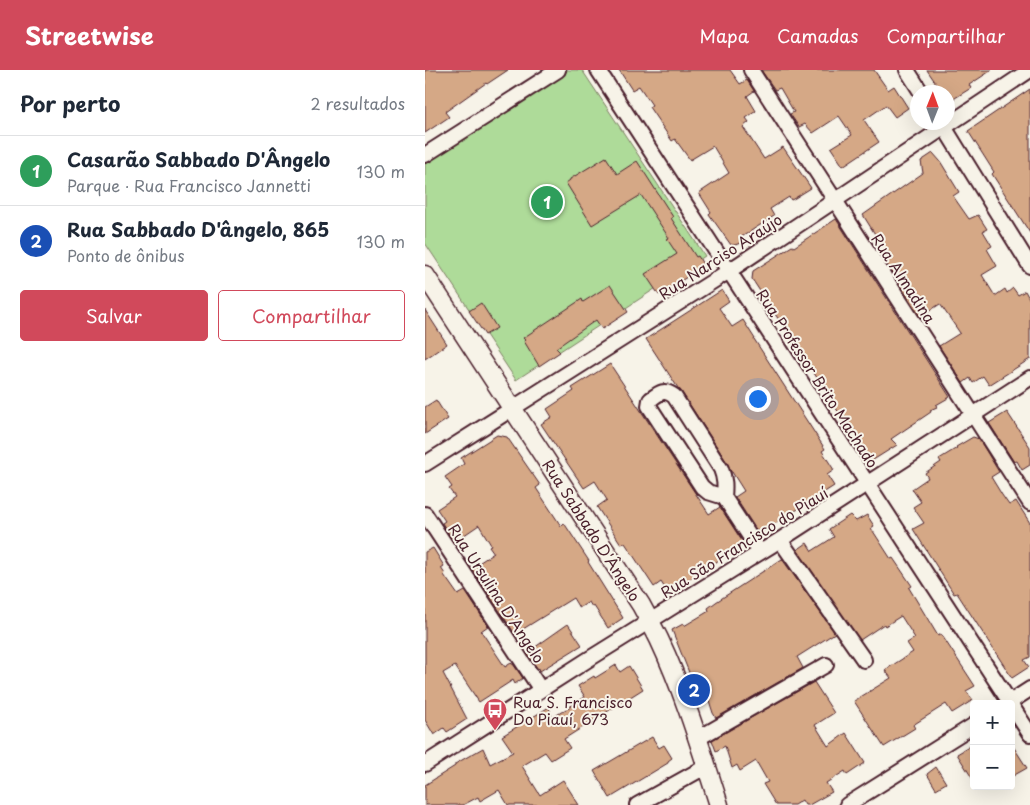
<!DOCTYPE html>
<html lang="pt">
<head>
<meta charset="utf-8">
<style>
  :root { --surface:#fff; --page:#f2f2f3; --text:#1f2937; --muted:#747a83; --line:#e0e1e3; --accent:#d1495b }
  body { margin:0; font-family:"Playpen Sans",sans-serif; background:var(--page); color:var(--text) }
  .controls { position:absolute; right:15px; bottom:15px; display:grid; overflow:hidden; border-radius:5px; box-shadow:0 5px 20px #0002 }
  .controls button { width:45px; height:45px; display:grid; place-items:center; padding:0; border:0; border-bottom:1px solid var(--line); background:var(--surface); color:var(--text); font:25px sans-serif }
  .compass { position:absolute; left:485px; top:15px; width:45px; height:45px; border-radius:50%; background:var(--surface); box-shadow:0 5px 20px #0002; rotate:1deg }
  .you { position:absolute; left:332px; top:328px; width:18px; height:18px; margin:-12px; border:4px solid #fff; border-radius:50%; background:#1a73e8; box-shadow:0 0 0 8px #1a73e833 }
  .badge { display:grid; place-items:center; width:32px; height:32px; border-radius:50%; background:var(--accent); color:#fff; font-size:16px; font-weight:700 }
  .pin { position:absolute; translate:-50% -50%; border:2px solid #fff; box-shadow:0 1px 5px #0006 }
  .list { margin:0; padding:0; list-style:none }
  h2 { display:flex; justify-content:space-between; align-items:center; height:65px; margin:0; padding:0 20px; font-size:21px }
  h2 small { font-size:16px; font-weight:400; color:var(--muted) }
  .list li { display:grid; grid-template-columns:32px 1fr auto; gap:15px; align-items:center; box-sizing:border-box; height:70px; padding:0 20px; border-top:1px solid var(--line) }
  .list b { display:block; font-size:19px; white-space:nowrap }
  .list p { margin:0; font-size:16px; white-space:nowrap; color:var(--muted) }
  .list em { font-size:16px; font-style:normal; color:var(--muted) }
  .actions { display:flex; gap:10px; padding:15px 20px }
  .actions a { flex:1; padding:11px 0; border:1px solid var(--accent); border-radius:5px; text-align:center; font-size:18px; color:var(--accent) }
  .actions .main { background:var(--accent); color:#fff }
  .map { position:relative; flex:none; width:605px; height:735px; overflow:hidden }
  header { display:flex; align-items:center; gap:30px; box-sizing:border-box; height:70px; padding:0 25px; background:var(--accent); color:#fff }
  header strong { font-size:24px }
  nav { display:flex; gap:28px; margin-inline-start:auto; font-size:18px }
  main { display:flex }
  aside { flex:1; background:var(--surface) }
  .map>svg:first-child { display:block }
</style>
</head>
<body>
<header>
<strong>Streetwise</strong>
<nav><a>Mapa</a><a>Camadas</a><a>Compartilhar</a></nav>
</header>
<main>
<aside>
<h2>Por perto<small>2 resultados</small></h2>
<ul class="list">
<li><span class="badge" style="background:#2e9e5b">1</span><div><b>Casarão Sabbado D'Ângelo</b><p>Parque · Rua Francisco Jannetti</p></div><em>130 m</em></li>
<li><span class="badge" style="background:#1a4fb4">2</span><div><b>Rua Sabbado D'ângelo, 865</b><p>Ponto de ônibus</p></div><em>130 m</em></li>
</ul>
<div class="actions"><a class="main">Salvar</a><a>Compartilhar</a></div>
</aside>
<div class="map">
<svg width="605" height="735" viewBox="0 0 605 735">
  <rect width="100%" height="100%" fill="#f7f3e8"/>
  <filter id="ink" filterUnits="userSpaceOnUse"><feTurbulence type="fractalNoise" baseFrequency=".02" numOctaves="2"/><feDisplacementMap in="SourceGraphic" scale="10" xChannelSelector="R" yChannelSelector="G"/><feConvolveMatrix kernelMatrix="1 2 1 2 8 2 1 2 1" color-interpolation-filters="sRGB"/></filter>
  <g filter="url(#ink)">
    <path fill="#aedb99" stroke="#7c7d62" d="M139,0H157L280,186L91,310L0,173V91Z"/>
    <path fill="#d5a886" stroke="#4a1f2b" d="M0,0H83L62,14L61,13L20,42L24,47L0,63Z
      M194,0H305L315,14L322,10L329,21L322,26L331,41L321,48L324,52L318,57L339,89L358,77L386,118L370,128L366,130L364,127L345,139L349,146L315,168L318,172L310,175H306L284,144L286,142L274,123L304,103L288,76L265,90L250,69L247,71L224,37L227,35L214,16L207,20Z
      M336,0H449L463,20L469,16L483,38L470,47L461,35L439,50L454,72L418,96L406,78L427,65L414,46L388,63L380,54L374,57L365,44L369,42L355,18L350,20Z
      M502,0H567L544,15L546,18L522,33V22H517Z
      M605,19V163L567,104L569,102L543,61Z
      M508,83L515,91L534,122L528,126L544,149L553,145L562,159L558,161L567,176L562,179L572,196L557,205L570,226L580,219L582,223L588,218L593,225L600,221L605,230V289L564,315L558,306L548,313L545,308L538,313L514,276L535,263L515,234L495,247L458,188L463,185L438,145L498,103L496,91Z
      M181,87L192,104L212,91L248,147L246,148L271,187L273,186L279,196L234,225L220,204L252,184L242,169L244,168L216,125L167,155L141,113L145,110V109Z
      M411,149L525,327L511,335L512,337L505,340L506,342L466,369L472,375L445,392L434,374L437,372L417,342L415,344L405,330L406,329L327,209L328,201L367,176L369,177Z
      M185,215L203,242L177,259L171,250L131,278L135,282L114,296L99,271L100,270L98,268L157,229L158,232Z
      M297,220L304,231L294,238L307,257L318,250L330,269H329L400,379L397,381L409,400L402,405L409,416L334,464L310,427L319,421L307,402H306L303,394L256,321L253,318L221,269Z
      M56,233L72,258L60,265L44,241Z
      M0,240L22,274L0,289Z
      M185,294L284,444L295,437L319,474L243,523L236,512L229,517L200,473L196,474L172,437L182,430L170,411L159,418L116,354L127,347L122,339L149,321L147,318Z
      M11,330L23,349L0,364V337Z
      M582,342L605,377V395L597,400L592,391L589,392L564,353Z
      M72,365L82,367L115,415L111,418L136,456L139,453L164,491L163,492L198,548L183,558L169,536L167,537L164,532L154,538L148,528L90,564L46,498L69,483L64,476L66,475L54,455L29,472L17,453L20,451L12,439L30,427L24,419L27,417L20,407L39,394L36,388Z
      M548,367L554,369L574,402L566,407L577,425L584,435L591,431L605,453V587L599,590L604,597L587,608L532,523L529,524L488,459L499,453L488,437L496,432L487,419L503,408L500,403L516,392L514,389L532,378L531,377Z
      M425,445L431,451L442,445L449,456L446,458L466,489L468,488L487,516L484,518L513,566L516,564L550,616L541,621L548,630L527,643L521,634L488,655L490,658L459,677L429,631L466,608L460,600L488,582L482,573L490,568L476,546L460,556L459,554L435,570L372,480L382,473L387,481L409,467L404,459Z
      M8,478L19,496L16,498L20,504L19,505L33,525L40,521L63,556L56,561L80,597L86,593L87,594H88L98,608L90,614L88,610L54,632L30,596L18,603L42,649L22,662L19,658L9,665L0,650V482Z
      M357,489L410,563L372,587L378,598L291,648L288,643L279,615L271,620L247,560L258,554L259,556L284,541L283,538L291,532Z
      M143,554L157,575L115,601L114,598L113,599L102,584L106,581V580Z
      M191,595L195,602L204,596L218,619L139,669L145,678L126,690L120,682L97,696L115,725L138,710L154,735H83L74,720L55,731L53,727L38,735H0V715L30,696V694L58,678L65,694L88,682L77,666L124,637L127,648L160,627L153,616L169,606L170,608Z
      M389,612L409,643L390,655L403,676L421,663L440,693L422,705L420,701L401,713L407,722L384,735H380L377,730L369,735H351L338,714L343,712L331,691L315,701L312,695L307,698L300,676L291,681L287,670Z
      M227,667L234,678L239,675L247,688L243,691V693L185,728L169,701Z
      M586,673L602,698L586,707Z
      M549,674V711L532,684Z
      M511,697L521,713L511,719L502,704Z"/>
    <g fill="none" stroke-linecap="round" stroke-linejoin="round">
      <defs>
        <path id="minor" d="M173,0L586,634
          M326,0L605,433
          M482,0L496,22
          M516,52L605,196
          M0,85L133,0
          M0,394L304,201L605,0
          M299,427C300,416 300,409 296,399L249,326C239,318 234,323 225,330L224,336L277,417L283,422L299,427L335,482
          M0,444L116,620
          M355,470L439,590
          M582,634L605,619
          M586,635L605,664
          M272,669L401,595
          M0,694L164,589L355,470L605,308
          M212,735L282,696
          M422,735L549,655"/>
        <path id="tertiary" d="M0,205L216,535C222,546 228,557 234,569C259,622 276,679 294,735"/>
      </defs>
      <use href="#minor" stroke="#4a1f2b" stroke-width="18"/>
      <use href="#tertiary" stroke="#4a1f2b" stroke-width="21"/>
      <use href="#minor" stroke="#f7f3e8" stroke-width="14"/>
      <use href="#tertiary" stroke="#f7f3e8" stroke-width="18"/>
    </g>
  </g>
  <defs>
    <symbol id="bus-pin" viewBox="-11 -11 22 30"><path d="M0 17L-7.5 6A9.5 9.5 0 1 1 7.5 6Z" fill="#d1495b" stroke="#f7f3e8"/><path d="M-5-6H5V4H4V6H2V4H-2V6H-4V4H-5ZM-3.5-4V0h7V-4ZM-3.5 1.2v1.5H-2V1.2ZM2 1.2v1.5H3.5V1.2Z" fill="#fff"/></symbol>
  </defs>
  <g fill-rule="evenodd">
    <use href="#bus-pin" x="56" y="626" width="28" height="38"/>
  </g>
  <g text-anchor="middle" dominant-baseline="central" stroke-width="4" stroke-linejoin="round" paint-order="stroke">
    <g font-size="15" fill="#4a1f2b" stroke="#f7f3e8">
      <text transform="translate(295 186) rotate(-33)">Rua Narciso Araújo</text>
      <text transform="translate(479 208) rotate(57)">Rua Almadina</text>
      <text transform="translate(393 308) rotate(57)">Rua Professor Brito Machado</text>
      <text transform="translate(167 460) rotate(57)">Rua Sabbado D'Ângelo</text>
      <text transform="translate(319 472) rotate(-32)">Rua São Francisco do Piauí</text>
      <text transform="translate(72 523) rotate(57)">Rua Ursulina D'Angelo</text>
    </g>
    <g font-size="15" fill="#4a1f2b" stroke="#f7f3e8" text-anchor="start">
      <text x="88" y="631">Rua S. Francisco<tspan x="88" dy="17">Do Piauí, 673</tspan></text>
    </g>
  </g>
</svg>
<div class="controls">
<button>+</button>
<button>−</button>
</div>
<svg class="compass" viewBox="-18 -18 36 36"><path d="M0-13l5 13h-10z" fill="#e53935"/><path d="M0 13l5-13h-10z" fill="#747a83"/></svg>
<div class="you"></div>
<div class="pin badge" style="left:122px;top:132px;background:#2e9e5b">1</div>
<div class="pin badge" style="left:269px;top:620px;background:#1a4fb4">2</div>
</div>
</main>
</body>
</html>
